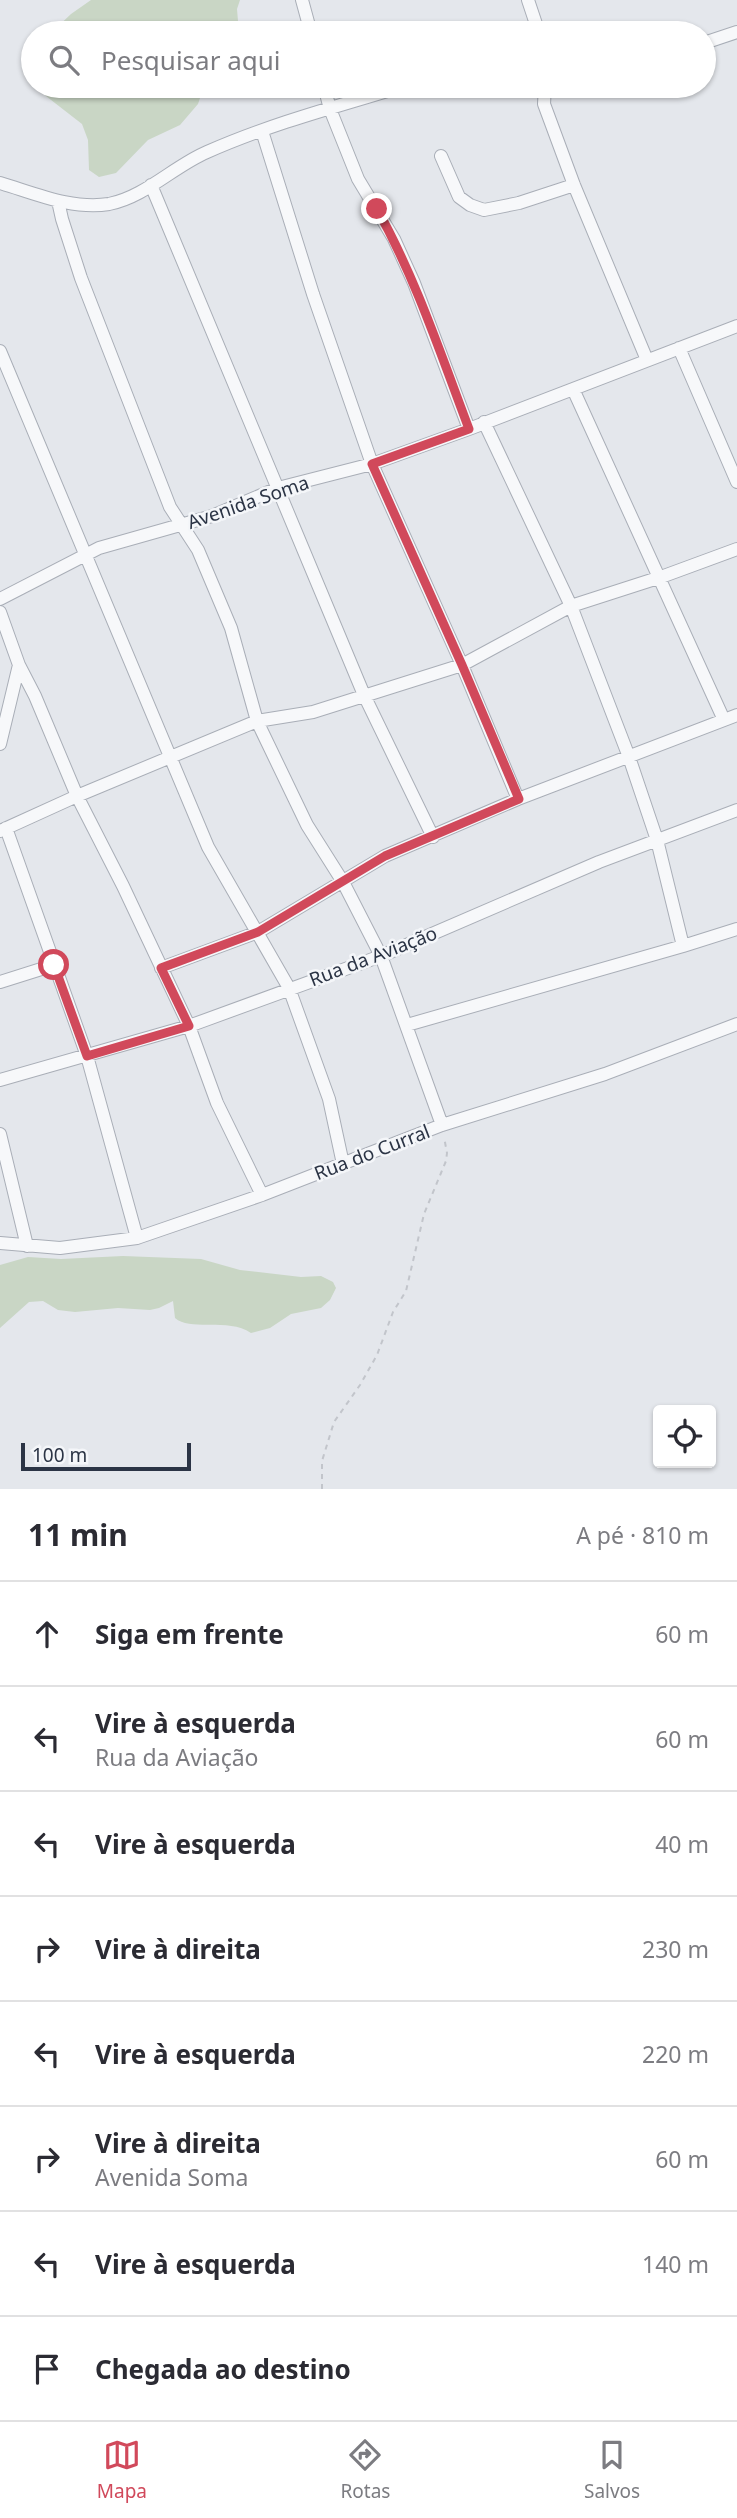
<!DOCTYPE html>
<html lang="pt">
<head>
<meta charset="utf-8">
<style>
  :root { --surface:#fff; --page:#f2f2f3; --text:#2b2b33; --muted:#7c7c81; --line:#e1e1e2; --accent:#d1495b }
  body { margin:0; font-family:"Noto Sans",sans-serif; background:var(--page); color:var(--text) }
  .controls { position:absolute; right:21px; bottom:21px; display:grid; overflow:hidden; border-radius:7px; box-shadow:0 2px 5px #0004 }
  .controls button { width:63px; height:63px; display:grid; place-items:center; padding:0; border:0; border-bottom:2px solid var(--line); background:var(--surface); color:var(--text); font:35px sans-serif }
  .scale { position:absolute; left:21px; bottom:18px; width:170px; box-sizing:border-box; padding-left:7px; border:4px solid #2b3445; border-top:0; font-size:19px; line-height:24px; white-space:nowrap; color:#2b3445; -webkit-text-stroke:5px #f4f6f9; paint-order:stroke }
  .stop { position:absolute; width:21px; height:21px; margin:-16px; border:5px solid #d1495b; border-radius:50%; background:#fff }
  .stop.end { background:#d1495b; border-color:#fff; box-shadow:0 2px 7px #0008 }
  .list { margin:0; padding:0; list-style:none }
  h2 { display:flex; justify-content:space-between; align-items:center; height:91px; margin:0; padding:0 28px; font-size:30px }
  h2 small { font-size:23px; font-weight:400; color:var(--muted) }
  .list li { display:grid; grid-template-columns:46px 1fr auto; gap:21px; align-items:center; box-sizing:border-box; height:105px; padding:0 28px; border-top:2px solid var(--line) }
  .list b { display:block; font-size:26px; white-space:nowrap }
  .list p { margin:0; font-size:23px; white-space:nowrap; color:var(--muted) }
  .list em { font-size:23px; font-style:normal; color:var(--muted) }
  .icon { flex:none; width:38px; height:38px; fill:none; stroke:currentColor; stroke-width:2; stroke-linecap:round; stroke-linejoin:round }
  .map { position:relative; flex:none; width:737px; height:1489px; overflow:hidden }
  .search { position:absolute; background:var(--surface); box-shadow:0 2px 5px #0004; left:21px; right:21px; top:21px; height:77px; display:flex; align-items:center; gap:18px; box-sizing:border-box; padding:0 24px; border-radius:38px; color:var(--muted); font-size:26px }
  .sheet { height:931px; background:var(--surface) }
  nav { display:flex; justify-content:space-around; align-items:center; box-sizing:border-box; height:98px; border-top:2px solid var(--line); background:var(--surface); font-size:19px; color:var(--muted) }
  nav a { display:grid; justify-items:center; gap:4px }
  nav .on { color:var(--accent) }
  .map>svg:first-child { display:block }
</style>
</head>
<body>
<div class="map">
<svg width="737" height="1489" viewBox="0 0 737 1489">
  <rect width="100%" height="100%" fill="#e4e7ec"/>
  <path fill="#c9d6c5" d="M91,0H240L237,9L239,33H51L71,14Z
    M33,86H204L198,104L180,125L148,140L116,173L99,177L89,170L88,140L82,124Z
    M123,1256L201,1259L240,1270L301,1277L321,1276L333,1282L336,1288L330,1300L321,1308L291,1314L270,1328L251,1333C227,1317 191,1332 175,1318L173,1301L159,1308L150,1310L118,1308L75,1312L58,1310L43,1301L29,1302L0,1328V1265L28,1257L61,1259Z"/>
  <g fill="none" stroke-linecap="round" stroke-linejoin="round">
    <defs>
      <path id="minor" d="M302,0L311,33
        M528,0L539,33
        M704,43L737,32
        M324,86L330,109L358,179L394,239L414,283L469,429
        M545,86L544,104L574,185L647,360
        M262,131L313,294L372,464L462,665L518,799
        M441,156L459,197L470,205L484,210L519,203L574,185
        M0,183C34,193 72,210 109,204C145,197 174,166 207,152C270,124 338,106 404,86
        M151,185L364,695L433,837
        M58,201L62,219L81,278L170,507L198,550L231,628L257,721L307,825L343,882L381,956L442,1125
        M679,348L737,482
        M0,351L208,847L289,988L329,1099L343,1164
        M573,389L724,720
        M484,422L571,606L629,757L657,840L683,946
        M0,599L99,548L212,516L278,488L372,464L469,429L737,326
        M0,612L19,665L35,696L77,796L123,886L189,1026L217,1103L262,1195
        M0,744L19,665
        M6,828L87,1056L137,1238
        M0,831L77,796L257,721L313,712L462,665L571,606L661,577L737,549
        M161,968L258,932L385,856L518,799L737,715
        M0,982L54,965
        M407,1025L683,946L737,929
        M0,1080L189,1026L381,956L599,862L737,810
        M0,1134L27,1246
        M0,1243L60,1248L137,1238L262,1195L442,1125L605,1074L737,1024"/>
    </defs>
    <use href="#minor" stroke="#a9aeb7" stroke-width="14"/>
    <path stroke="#c2c5cb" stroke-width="2" stroke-dasharray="5 5" stroke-linecap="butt" d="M322,1489V1461L334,1422L360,1385L377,1355L393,1312L406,1291L424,1214L446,1161L447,1153L444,1137"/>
    <use href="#minor" stroke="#f7f8fa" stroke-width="12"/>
  </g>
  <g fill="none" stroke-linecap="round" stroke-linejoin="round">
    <path stroke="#d1495b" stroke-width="9" d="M54,965L87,1056L189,1026L161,968L258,932L385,856L519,799L462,665L372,464L469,429C441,355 416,279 377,209"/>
  </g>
  <g text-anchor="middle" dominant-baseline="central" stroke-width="5" stroke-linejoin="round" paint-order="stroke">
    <g font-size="19" fill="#2b3445" stroke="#f4f6f9">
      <text transform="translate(248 502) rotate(-19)">Avenida Soma</text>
      <text transform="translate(373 956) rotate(-21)">Rua da Aviação</text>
      <text transform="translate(372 1152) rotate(-21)">Rua do Curral</text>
    </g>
  </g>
</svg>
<div class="controls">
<button><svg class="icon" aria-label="locate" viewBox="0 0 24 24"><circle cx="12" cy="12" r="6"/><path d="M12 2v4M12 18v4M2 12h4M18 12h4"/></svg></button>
</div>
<div class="scale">100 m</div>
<div class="stop" style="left:54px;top:965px"></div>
<div class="stop end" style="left:377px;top:209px"></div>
<div class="search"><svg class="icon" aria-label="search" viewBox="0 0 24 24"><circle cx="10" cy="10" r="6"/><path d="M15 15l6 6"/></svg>Pesquisar aqui</div>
</div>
<section class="sheet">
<h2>11 min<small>A pé · 810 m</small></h2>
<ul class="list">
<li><svg class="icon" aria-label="ahead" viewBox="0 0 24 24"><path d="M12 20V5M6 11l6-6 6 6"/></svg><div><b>Siga em frente</b></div><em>60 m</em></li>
<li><svg class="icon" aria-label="left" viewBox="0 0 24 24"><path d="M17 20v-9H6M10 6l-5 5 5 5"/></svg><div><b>Vire à esquerda</b><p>Rua da Aviação</p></div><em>60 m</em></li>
<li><svg class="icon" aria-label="left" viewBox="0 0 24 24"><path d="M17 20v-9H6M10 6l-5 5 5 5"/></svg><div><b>Vire à esquerda</b></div><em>40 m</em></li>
<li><svg class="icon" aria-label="right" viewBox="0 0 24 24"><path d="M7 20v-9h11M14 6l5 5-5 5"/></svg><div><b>Vire à direita</b></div><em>230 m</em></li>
<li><svg class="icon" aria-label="left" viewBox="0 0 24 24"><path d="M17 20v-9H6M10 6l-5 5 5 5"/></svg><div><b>Vire à esquerda</b></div><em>220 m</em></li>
<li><svg class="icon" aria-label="right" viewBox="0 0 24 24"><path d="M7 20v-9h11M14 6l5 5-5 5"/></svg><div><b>Vire à direita</b><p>Avenida Soma</p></div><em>60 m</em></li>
<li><svg class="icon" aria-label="left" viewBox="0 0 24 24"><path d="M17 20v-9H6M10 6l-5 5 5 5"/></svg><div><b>Vire à esquerda</b></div><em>140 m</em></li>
<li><svg class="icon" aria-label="arrive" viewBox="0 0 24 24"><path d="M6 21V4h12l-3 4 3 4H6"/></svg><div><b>Chegada ao destino</b></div></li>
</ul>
</section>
<nav>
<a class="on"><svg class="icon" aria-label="map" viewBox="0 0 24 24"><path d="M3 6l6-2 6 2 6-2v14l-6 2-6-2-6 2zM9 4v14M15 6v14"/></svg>Mapa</a>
<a><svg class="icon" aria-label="directions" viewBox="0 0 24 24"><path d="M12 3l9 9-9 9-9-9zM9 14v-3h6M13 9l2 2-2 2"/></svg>Rotas</a>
<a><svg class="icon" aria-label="saved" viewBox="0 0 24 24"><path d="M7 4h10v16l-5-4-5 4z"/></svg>Salvos</a>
</nav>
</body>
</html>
